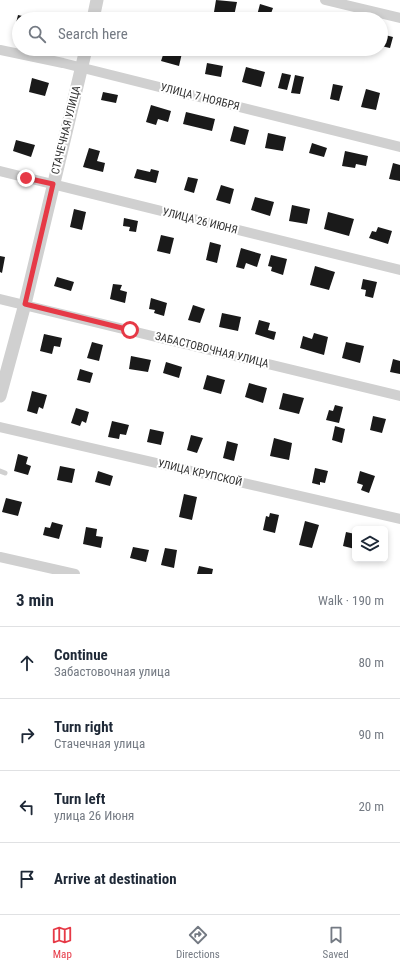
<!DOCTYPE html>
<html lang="en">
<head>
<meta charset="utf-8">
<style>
  :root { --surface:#fff; --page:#f2f2f3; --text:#1f2937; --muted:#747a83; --line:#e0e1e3; --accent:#e63946 }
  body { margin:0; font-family:"Roboto Condensed",sans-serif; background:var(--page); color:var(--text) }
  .controls { position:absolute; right:12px; bottom:12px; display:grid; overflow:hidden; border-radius:6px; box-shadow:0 2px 6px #0003 }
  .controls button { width:36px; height:36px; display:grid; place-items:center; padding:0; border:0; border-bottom:1px solid var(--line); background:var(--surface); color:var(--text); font:20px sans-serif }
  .stop { position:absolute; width:12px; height:12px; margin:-9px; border:3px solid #e63946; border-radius:50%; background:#fff }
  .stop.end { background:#e63946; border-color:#fff; box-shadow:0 1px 4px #0008 }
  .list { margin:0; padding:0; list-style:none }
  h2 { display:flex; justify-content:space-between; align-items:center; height:52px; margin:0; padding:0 16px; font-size:17px }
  h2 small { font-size:13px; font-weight:400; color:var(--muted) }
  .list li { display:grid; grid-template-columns:26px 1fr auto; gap:12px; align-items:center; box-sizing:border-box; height:72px; padding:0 16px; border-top:1px solid var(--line) }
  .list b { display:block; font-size:15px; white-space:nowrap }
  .list p { margin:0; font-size:13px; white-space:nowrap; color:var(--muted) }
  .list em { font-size:13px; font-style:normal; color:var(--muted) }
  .icon { flex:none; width:22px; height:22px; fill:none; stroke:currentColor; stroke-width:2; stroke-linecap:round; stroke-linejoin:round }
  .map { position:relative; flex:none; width:400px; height:574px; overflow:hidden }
  .search { position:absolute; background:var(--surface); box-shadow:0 2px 6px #0003; left:12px; right:12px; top:12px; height:44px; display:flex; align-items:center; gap:10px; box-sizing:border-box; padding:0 14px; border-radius:22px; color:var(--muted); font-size:15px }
  .sheet { height:340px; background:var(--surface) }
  nav { display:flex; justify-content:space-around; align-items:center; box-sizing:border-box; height:56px; border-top:1px solid var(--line); background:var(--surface); font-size:11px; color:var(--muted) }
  nav a { display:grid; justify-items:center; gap:2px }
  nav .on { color:var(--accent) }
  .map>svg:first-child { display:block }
</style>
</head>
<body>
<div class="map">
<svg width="400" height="574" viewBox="0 0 400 574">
  <rect width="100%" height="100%" fill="#fff"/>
  <path fill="#1a1a1a" d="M216,0L237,2L234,16L214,12Z
    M260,4L273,8L269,19H256Z
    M18,15L31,18V19H19V28L15,27Z
    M381,34L393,37L390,48L381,46Z
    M165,49L182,53L179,66L161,61Z
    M207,63L223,66L221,77L205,74Z
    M246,67L265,72L261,87L242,82Z
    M282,73L291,75L287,90L278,88Z
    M295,75L304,77L300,94L291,93Z
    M32,78L49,83L45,96L29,92Z
    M333,84L343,86L339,101L330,99Z
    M366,89L380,93L376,110L361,107Z
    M103,92L118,95L116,103L101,100Z
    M151,105L171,111L168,122L158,119L156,125L146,122Z
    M186,112L215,119L212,131L183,124Z
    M234,126L249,130L245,145L230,141Z
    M268,133L286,137L283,151L265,148Z
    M16,140L35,145L31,157L13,151Z
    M312,143L327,148L324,157L309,153Z
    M89,148L100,151L97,161L105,163L103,172L83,167Z
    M345,151L368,156L366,166L356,164L355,168L342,166Z
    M393,163L400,165V181L389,179Z
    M137,169L150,172L151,169L159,171L156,183L134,178Z
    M188,177L198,179L194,193L184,190Z
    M221,185L234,189L230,204L216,200Z
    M255,197L274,202L270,216L251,210Z
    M292,205L310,209L307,224L289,221Z
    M74,209L86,212L82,230L70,227Z
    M328,212L354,219L349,236L324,229Z
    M124,218L138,221L136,232L129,231L130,227L123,226Z
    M378,227L392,231L388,244L369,238L372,231L376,232Z
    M161,235L174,238L170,254L157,251Z
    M210,242L221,245L217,263L206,260Z
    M241,248L261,254L257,267L246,263L244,269L236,267Z
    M271,255L287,259L283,275L271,271L272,267L268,266Z
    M0,256L5,257L2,273L0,272Z
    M315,266L335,272L329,290L310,285Z
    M57,277L74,282L71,291L54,286Z
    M363,279L377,282L373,298L365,296L366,290L361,289Z
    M113,284L122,285L120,290L127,292L125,303L110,299Z
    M151,298L167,303L164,316L154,313L155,310L149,309Z
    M193,305L205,309L200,323L188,320Z
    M222,313L241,317L238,331L219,327Z
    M259,320L270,323L268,330L276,332L274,340L255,334Z
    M314,333L328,337L324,355L300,348L303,336L312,339Z
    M44,334L62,338L60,347L54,346L52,354L40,351Z
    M92,342L103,345L99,361L87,358Z
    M346,342L364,346L360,363L342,358Z
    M131,356L151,360L148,372L129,369Z
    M393,359L400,361V374L390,372Z
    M166,362L182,367L179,378L163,373Z
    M80,369L93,373L90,383L77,380Z
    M207,375L225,380L221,394L203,389Z
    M249,383L267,388L263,403L245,397Z
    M32,391L47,395L43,409L39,407L37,414L27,411Z
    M283,393L304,398L299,414L279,409Z
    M335,405L343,407L339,423L326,420L329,410L333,411Z
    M76,408L89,412L86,423L82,421L80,426L71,423Z
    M373,416L386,419L382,433L370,430Z
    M112,421L129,425L126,435L120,434L119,439L108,437Z
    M335,426L345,429L342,443L332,440Z
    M150,429L164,432L161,445L147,442Z
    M191,435L203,438L197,453L187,450Z
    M274,438L292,443L289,460L270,456Z
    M227,441L238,444L234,461L223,458Z
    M18,454L28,457L26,464L31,466L28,475L14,471Z
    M60,466L75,469L72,483L57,480Z
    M315,468L328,471L325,483L320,482V485L312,483Z
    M98,471L113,476L110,486L95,482Z
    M360,471L375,476L369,493L361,490L363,485L357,483Z
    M184,494L197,497L192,520L179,517Z
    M6,498L22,502L18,516L2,512Z
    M270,513L279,515L275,533L263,530L266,516L269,517Z
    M305,521L319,525L312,548L299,545Z
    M52,522L63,525L59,539L43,535L45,527L50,528Z
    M86,527L97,529L96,536L103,537L101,548L83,544Z
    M346,532L355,534V549L343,546Z
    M133,547L149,550L146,562L130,558Z
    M165,548L177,550L174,568L161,565Z
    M199,566L213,569L212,574H197Z"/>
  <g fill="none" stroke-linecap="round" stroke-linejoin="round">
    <path stroke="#d0d0d0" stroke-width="5" d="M0,471L5,473"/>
    <path stroke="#d0d0d0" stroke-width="10" d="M325,0L400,18
      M0,50L63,63L400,147
      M0,171L400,270
      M0,299L400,396
      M0,427L400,519
      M0,557L75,574"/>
    <path stroke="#d0d0d0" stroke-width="13" d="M93,19L97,0
      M0,396L25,304L86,49"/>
  </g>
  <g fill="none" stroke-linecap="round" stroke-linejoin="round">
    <path stroke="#e63946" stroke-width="5" d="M26,178L53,184L25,304L130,330"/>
  </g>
  <g text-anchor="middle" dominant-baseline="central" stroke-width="4" stroke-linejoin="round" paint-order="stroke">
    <g font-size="11" fill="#333" stroke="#fff">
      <text transform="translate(200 97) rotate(14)">УЛИЦА 7 НОЯБРЯ</text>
      <text transform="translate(66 130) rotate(-76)">СТАЧЕЧНАЯ УЛИЦА</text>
      <text transform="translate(200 221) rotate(14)">УЛИЦА 26 ИЮНЯ</text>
      <text transform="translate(212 350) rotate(14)">ЗАБАСТОВОЧНАЯ УЛИЦА</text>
      <text transform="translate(200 473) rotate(13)">УЛИЦА КРУПСКОЙ</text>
    </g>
  </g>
</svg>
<div class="controls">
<button><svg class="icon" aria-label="layers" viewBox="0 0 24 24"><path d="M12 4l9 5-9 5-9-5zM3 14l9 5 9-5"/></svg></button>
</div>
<div class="stop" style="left:130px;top:330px"></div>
<div class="stop end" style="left:26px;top:178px"></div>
<div class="search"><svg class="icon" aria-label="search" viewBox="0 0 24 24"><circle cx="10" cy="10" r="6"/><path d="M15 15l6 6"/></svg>Search here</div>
</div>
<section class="sheet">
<h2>3 min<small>Walk · 190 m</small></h2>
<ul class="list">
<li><svg class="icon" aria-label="ahead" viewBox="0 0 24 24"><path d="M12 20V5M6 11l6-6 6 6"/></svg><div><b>Continue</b><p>Забастовочная улица</p></div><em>80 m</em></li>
<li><svg class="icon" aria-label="right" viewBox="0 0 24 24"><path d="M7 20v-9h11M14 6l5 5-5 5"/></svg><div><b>Turn right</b><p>Стачечная улица</p></div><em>90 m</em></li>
<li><svg class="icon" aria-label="left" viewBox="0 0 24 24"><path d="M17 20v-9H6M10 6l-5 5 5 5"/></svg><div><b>Turn left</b><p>улица 26 Июня</p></div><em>20 m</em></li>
<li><svg class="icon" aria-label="arrive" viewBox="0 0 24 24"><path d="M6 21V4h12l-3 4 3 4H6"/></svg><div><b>Arrive at destination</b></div></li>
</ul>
</section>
<nav>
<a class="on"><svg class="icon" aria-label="map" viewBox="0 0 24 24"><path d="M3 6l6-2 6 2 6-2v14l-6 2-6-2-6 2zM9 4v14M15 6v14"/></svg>Map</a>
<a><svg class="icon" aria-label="directions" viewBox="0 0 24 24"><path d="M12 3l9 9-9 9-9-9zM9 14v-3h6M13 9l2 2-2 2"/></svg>Directions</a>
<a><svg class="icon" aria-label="saved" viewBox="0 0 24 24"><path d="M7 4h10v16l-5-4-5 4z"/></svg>Saved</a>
</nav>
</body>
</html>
